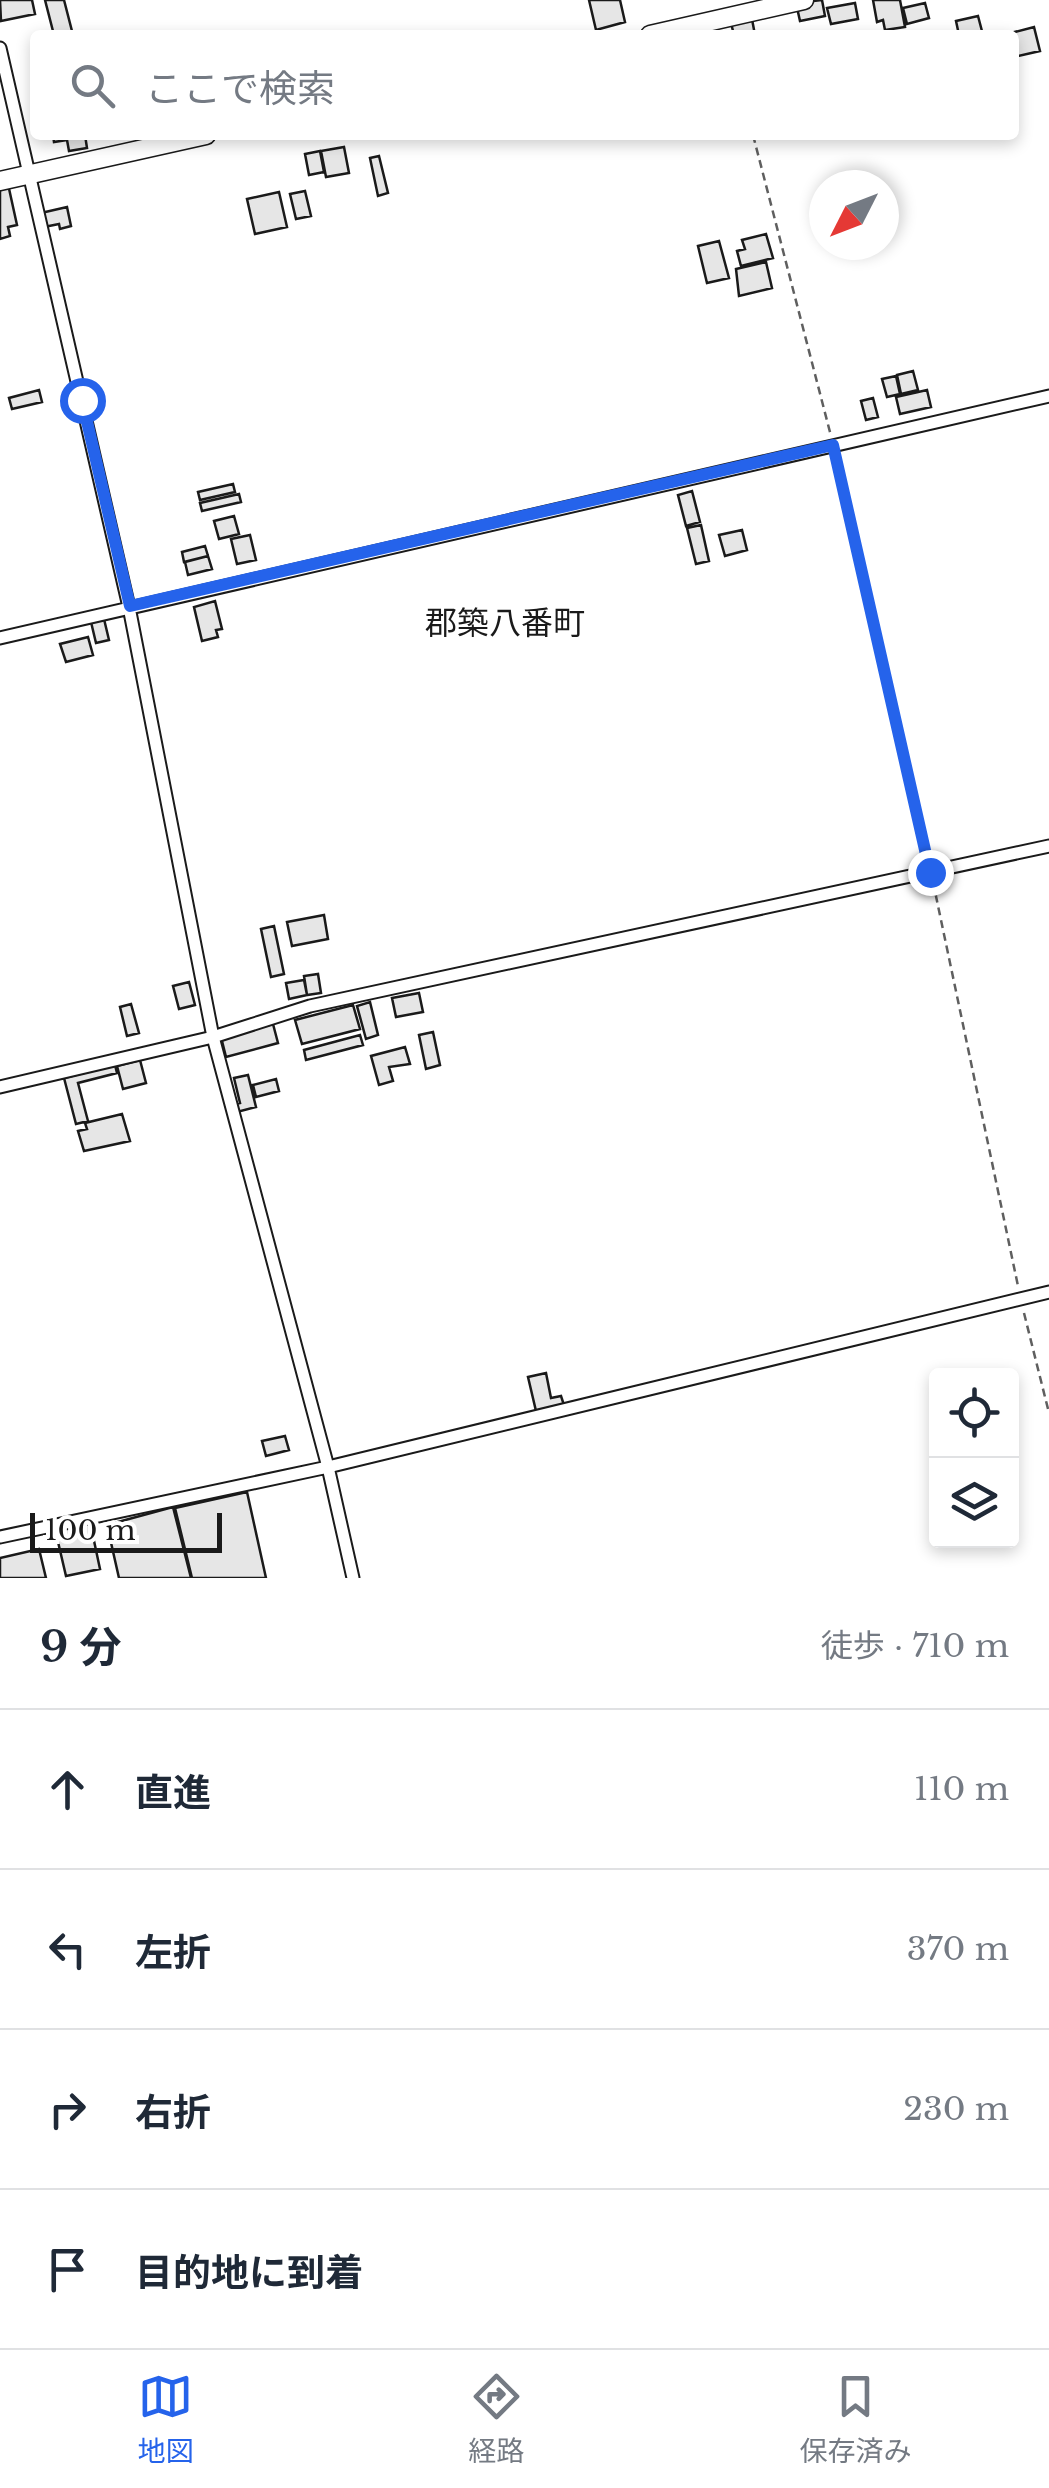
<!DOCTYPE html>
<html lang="ja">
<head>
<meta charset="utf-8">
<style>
  :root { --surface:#fff; --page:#f6f6f7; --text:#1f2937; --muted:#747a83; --line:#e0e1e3; --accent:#2563eb }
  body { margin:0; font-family:"Libre Baskerville","Noto Sans JP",serif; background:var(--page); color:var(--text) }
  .controls { position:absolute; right:30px; bottom:30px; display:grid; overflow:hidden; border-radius:10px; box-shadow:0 5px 15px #0003 }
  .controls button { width:90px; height:90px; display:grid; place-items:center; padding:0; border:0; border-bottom:2px solid var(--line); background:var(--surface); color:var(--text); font:50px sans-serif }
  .compass { position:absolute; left:809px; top:170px; width:90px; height:90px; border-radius:50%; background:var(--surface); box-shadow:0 5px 15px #0003; rotate:228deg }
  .scale { position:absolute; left:30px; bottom:25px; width:192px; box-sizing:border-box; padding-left:10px; border:5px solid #1a1a1a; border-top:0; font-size:28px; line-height:35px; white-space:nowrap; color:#1a1a1a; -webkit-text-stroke:8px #fff; paint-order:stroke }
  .stop { position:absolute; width:30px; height:30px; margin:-22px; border:8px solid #2563eb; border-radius:50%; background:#fff }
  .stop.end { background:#2563eb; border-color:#fff; box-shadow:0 2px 10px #0008 }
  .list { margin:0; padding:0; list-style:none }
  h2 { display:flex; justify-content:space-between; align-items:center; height:130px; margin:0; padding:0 40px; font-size:42px }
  h2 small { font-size:32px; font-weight:400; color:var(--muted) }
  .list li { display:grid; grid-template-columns:65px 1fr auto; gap:30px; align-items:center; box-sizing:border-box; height:160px; padding:0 40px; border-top:2px solid var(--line) }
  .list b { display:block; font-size:38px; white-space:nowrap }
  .list em { font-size:32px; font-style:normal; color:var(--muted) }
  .icon { flex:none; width:55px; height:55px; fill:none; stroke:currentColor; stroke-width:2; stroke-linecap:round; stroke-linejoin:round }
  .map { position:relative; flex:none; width:1049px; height:1578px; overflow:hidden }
  .search { position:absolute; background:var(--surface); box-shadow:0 5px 15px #0003; left:30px; right:30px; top:30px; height:110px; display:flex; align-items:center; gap:25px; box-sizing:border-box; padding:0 35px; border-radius:10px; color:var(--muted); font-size:38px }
  .sheet { height:770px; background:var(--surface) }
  nav { display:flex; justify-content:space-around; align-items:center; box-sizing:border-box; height:140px; border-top:2px solid var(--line); background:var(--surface); font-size:28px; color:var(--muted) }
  nav a { display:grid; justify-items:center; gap:5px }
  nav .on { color:var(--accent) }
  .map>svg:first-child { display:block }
</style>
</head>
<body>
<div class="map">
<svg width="1049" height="1578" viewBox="0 0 1049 1578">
  <rect width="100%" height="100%" fill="#fff"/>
  <path fill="#e6e6e6" stroke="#1a1a1a" stroke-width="2.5" d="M0,0H32L35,14L1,21Z
    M45,0H64L73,35H54Z
    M589,0H620L625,22L596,30Z
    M822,0L825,16L800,21L796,3Z
    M873,0H900L905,27L885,30L883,20L877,22Z
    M855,3L858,19L831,24L827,8Z
    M925,3L929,18L907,24L903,8Z
    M751,14L755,35H734L730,19Z
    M978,16L983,35H959L956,21Z
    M1034,27L1040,51L1014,57V35L1007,34Z
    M53,135H85L87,148L69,151L67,140L54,142Z
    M344,147L349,173L326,177L321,151Z
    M320,151L324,172L309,175L305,154Z
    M379,156L388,193L378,196L370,158Z
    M8,184L17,225L8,227L10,236L0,239V185Z
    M305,191L311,216L296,219L290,194Z
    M279,192L287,227L255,234L247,199Z
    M67,207L71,226L60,229L59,224L44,227L41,213Z
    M766,234L773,258L741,266L737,251L745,249L742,240Z
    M719,241L729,278L707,283L698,246Z
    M766,262L772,288L739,296L736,269Z
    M913,371L918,390L901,394L897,375Z
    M896,376L900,394L887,397L882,379Z
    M39,390L42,402L12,409L9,398Z
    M927,390L931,407L900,414L896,397Z
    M873,398L878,417L866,420L861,401Z
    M233,484L235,492L200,500L198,492Z
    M692,491L700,522L686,526L678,495Z
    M239,494L241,502L202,511L200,503Z
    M234,516L239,534L219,539L214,521Z
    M701,525L709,561L696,564L687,528Z
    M742,530L747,550L725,556L719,535Z
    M250,535L256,560L237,564L231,539Z
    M205,546L208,556L184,562L182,552Z
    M208,556L212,569L188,575L185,562Z
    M215,601L222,629L216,630L218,637L202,641L194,607Z
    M104,619L109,640L96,643L91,622Z
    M88,637L93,655L66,662L60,644Z
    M324,915L328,939L292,946L287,922Z
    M274,926L284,974L271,977L261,929Z
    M318,974L321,993L307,995L304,976Z
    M304,980L307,995L289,999L286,983Z
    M189,982L195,1005L179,1009L173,986Z
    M419,993L423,1012L396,1017L392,998Z
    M370,1002L378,1035L366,1039L357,1006Z
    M131,1004L139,1033L127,1036L120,1007Z
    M353,1005L360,1029L302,1044L295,1020Z
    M273,1024L278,1043L226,1057L221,1037Z
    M433,1032L440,1065L426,1069L419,1035Z
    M360,1035L363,1045L306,1060L304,1050Z
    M405,1047L410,1064L389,1067L393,1081L379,1085L371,1056Z
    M140,1060L146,1083L123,1089L117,1066Z
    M115,1065L117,1073L78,1083L88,1121L76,1124L64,1078Z
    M248,1075L256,1107L237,1112L235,1104L240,1103L234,1078Z
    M276,1079L279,1091L256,1097L253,1085Z
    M122,1114L130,1141L84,1151L78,1131L87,1129L85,1123Z
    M546,1373L551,1398L561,1396L564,1405L536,1411L528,1377Z
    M285,1436L289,1450L266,1456L262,1441Z
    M247,1492L266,1578H192L175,1508Z
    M173,1507L191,1578H119L107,1525Z
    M90,1522L100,1569L66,1576L55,1529Z
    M39,1549L46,1578H0V1558Z"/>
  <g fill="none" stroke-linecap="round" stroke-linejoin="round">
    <defs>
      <path id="street" d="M0,48L129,607L213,1037L328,1467L353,1578
        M0,638L1049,396
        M0,1087L213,1037L310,1006L1049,846
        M0,1537L328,1467L1049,1292"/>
      <path id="secondary" d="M650,35L804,0
        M0,181L206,135"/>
    </defs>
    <use href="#street" stroke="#1a1a1a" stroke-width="15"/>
    <use href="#secondary" stroke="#1a1a1a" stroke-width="21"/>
    <path stroke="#5f5f5f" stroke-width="2.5" stroke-dasharray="8 5" stroke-linecap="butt" d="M753,135L831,436
      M836,458L928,860
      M933,882L1018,1286
      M1024,1313L1049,1413"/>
    <use href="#street" stroke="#fff" stroke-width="11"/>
    <use href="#secondary" stroke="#fff" stroke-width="18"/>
  </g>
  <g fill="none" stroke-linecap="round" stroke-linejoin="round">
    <path stroke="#2563eb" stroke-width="12" d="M82,400L130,606L833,445L930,872"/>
  </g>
  <g text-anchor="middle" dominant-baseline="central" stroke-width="8" stroke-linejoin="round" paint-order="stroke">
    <g font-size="32" fill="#1a1a1a" stroke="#fff">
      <text x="505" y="623">郡築八番町</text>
    </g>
  </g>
</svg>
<div class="controls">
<button><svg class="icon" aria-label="locate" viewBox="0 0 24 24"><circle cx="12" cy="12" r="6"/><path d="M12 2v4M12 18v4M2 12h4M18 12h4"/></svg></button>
<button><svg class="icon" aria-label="layers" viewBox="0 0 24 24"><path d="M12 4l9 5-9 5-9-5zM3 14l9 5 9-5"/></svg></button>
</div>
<svg class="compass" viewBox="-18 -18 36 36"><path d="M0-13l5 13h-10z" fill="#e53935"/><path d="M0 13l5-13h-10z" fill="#747a83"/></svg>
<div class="scale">100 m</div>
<div class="stop" style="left:82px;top:400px"></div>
<div class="stop end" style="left:930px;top:872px"></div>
<div class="search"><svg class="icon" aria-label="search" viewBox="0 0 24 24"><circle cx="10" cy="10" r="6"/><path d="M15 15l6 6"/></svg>ここで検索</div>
</div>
<section class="sheet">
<h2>9 分<small>徒歩 · 710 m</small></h2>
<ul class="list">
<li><svg class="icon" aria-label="ahead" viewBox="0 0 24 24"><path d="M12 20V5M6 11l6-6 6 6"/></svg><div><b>直進</b></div><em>110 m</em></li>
<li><svg class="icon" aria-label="left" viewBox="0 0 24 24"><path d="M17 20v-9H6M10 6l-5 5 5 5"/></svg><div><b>左折</b></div><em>370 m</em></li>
<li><svg class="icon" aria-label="right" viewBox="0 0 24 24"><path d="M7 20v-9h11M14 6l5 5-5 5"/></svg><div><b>右折</b></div><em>230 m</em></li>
<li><svg class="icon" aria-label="arrive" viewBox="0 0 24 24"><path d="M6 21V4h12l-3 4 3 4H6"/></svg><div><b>目的地に到着</b></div></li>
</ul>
</section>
<nav>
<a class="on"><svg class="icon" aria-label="map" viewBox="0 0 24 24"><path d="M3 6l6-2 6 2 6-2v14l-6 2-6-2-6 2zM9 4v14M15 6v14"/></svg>地図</a>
<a><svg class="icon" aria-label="directions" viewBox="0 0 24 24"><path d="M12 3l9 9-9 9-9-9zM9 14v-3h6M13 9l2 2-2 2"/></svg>経路</a>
<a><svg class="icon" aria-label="saved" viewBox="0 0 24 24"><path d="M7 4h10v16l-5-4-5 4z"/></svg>保存済み</a>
</nav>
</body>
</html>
